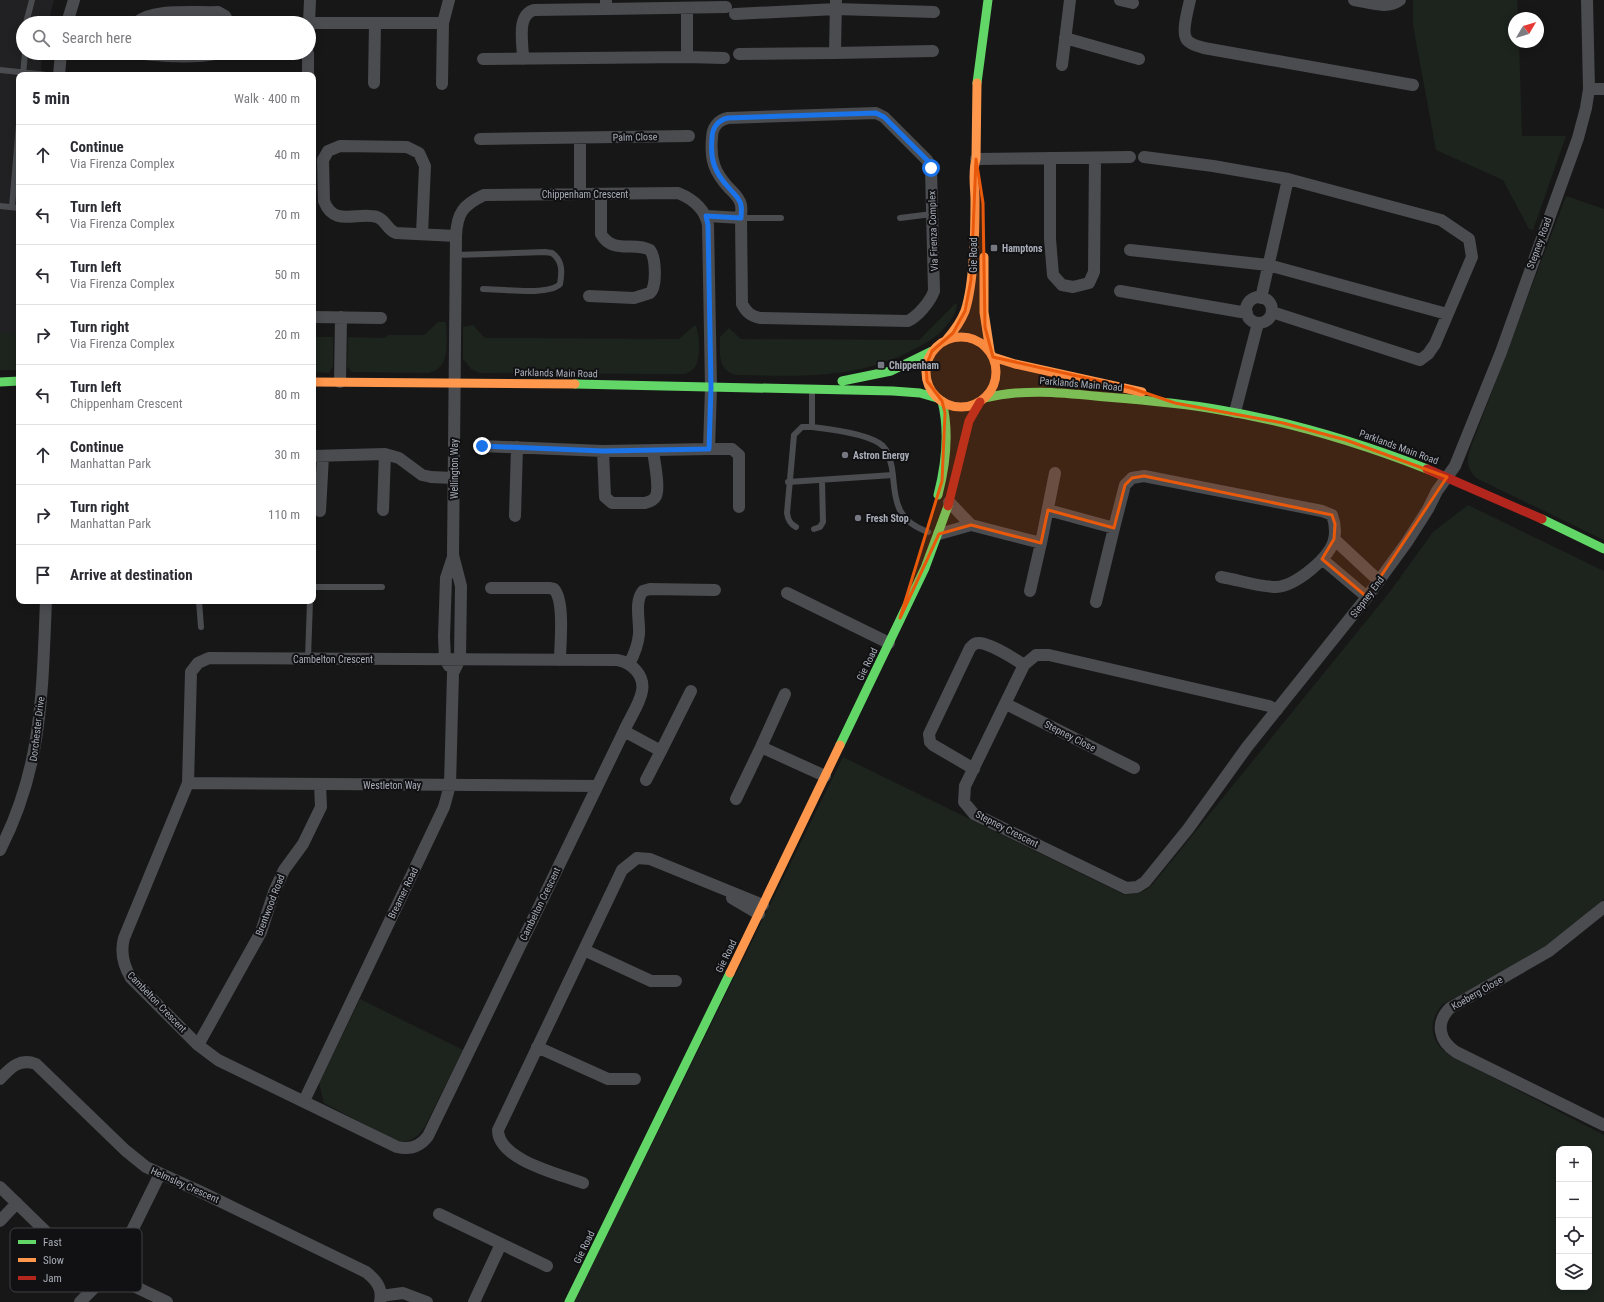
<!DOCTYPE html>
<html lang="en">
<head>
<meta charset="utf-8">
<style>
  :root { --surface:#fff; --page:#f2f2f3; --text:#2b2b33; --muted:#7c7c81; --line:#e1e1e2 }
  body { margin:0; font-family:"Roboto Condensed",sans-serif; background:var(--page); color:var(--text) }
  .controls { position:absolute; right:12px; bottom:12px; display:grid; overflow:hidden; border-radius:8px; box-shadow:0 2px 10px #0003 }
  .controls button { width:36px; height:36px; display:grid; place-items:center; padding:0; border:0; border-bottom:1px solid var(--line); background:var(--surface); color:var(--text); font:20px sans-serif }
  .compass { position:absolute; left:1508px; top:12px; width:36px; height:36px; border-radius:50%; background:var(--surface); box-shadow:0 2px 10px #0003; rotate:52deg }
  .stop { position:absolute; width:12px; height:12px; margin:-9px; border:3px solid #1a73e8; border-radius:50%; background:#fff }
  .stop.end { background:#1a73e8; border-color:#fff; box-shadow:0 1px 4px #0008 }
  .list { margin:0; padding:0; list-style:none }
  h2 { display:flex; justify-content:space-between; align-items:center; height:52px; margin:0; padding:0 16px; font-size:17px }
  h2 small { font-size:13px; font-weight:400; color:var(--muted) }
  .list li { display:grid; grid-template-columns:26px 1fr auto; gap:12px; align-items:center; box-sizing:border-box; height:60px; padding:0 16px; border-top:1px solid var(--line) }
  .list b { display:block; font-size:15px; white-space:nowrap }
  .list p { margin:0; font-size:13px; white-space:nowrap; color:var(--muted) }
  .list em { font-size:13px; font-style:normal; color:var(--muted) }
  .icon { flex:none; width:22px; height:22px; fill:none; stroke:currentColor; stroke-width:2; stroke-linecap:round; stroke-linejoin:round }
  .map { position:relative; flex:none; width:1604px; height:1302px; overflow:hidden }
  .search { position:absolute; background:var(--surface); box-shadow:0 2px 10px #0003; left:16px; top:16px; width:300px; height:44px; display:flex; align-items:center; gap:10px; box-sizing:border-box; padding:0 14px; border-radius:22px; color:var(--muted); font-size:15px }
  .panel { position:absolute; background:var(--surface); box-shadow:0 2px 10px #0003; left:16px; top:72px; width:300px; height:532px; border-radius:8px }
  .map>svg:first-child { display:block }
</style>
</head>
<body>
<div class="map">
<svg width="1604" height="1302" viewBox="0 0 1604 1302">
  <rect width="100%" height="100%" fill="#171717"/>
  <path fill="#212123" d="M0,0H54L48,23H23V53H42L41,75H19V333H0Z"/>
  <path fill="#1d241e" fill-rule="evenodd" d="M1413,0H1517L1518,18H1514V42H1519L1522,136H1566L1533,230L1529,229L1503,180L1436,150L1413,25Z
    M1566,196L1604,209V540L1478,479C1469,472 1466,463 1469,452Z
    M956,303C959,309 951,321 946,326C937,338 922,345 909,352C852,380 798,376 737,375C717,371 720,353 720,337L729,328L741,339L919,340Z
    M438,322H446C446,340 452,369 428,373L352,372L347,367L348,337L384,338L389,335H424Z
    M473,325L485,338L679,339L695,325C700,332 701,359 695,367C693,370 689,372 685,374L480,373L471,369L465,361L463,360V327Z
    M0,333H19V370H0Z
    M313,337H333V366L329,373L313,372Z
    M1468,505L1604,571V899L1542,951L1443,1004C1428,1020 1429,1041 1448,1054L1604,1135V1302H574L843,757L1123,894C1135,895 1143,893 1152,885L1389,593L1433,532ZM1559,1149H1589V1287H1559Z
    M360,999L463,1050L425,1126C419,1137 408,1144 396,1141L324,1103L319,1083Z"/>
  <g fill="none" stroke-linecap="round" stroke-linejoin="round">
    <path stroke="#4b4c50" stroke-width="6" d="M26,23L32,0
      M0,70L47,75
      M23,75L25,53
      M0,206L19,208
      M12,207L19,124
      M741,218H781
      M900,218L932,214
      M456,255L545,252L552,253C563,261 562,272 560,284C549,296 500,289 483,289
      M812,427V391
      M788,482L893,475
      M796,527C790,524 788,520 787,513L794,435L802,427H812C830,429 870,434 883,446C889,452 890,460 892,468C896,500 894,520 928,532
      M814,529L820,527L823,522L822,480
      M313,587H382
      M199,601L201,627
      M308,658L310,601"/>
    <path stroke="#4b4c50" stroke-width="12" d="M606,0V9L726,7
      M1120,0L1133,3
      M1190,0C1188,9 1181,33 1187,40C1191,45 1198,46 1204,48L1413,85
      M1354,0C1368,2 1388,10 1400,0
      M687,8V57L724,58
      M735,14L836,9L934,12
      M67,23L74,0
      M136,23C152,8 195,13 218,12L225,16L229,23
      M309,23H443
      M309,23L310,0
      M1065,38L1139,59
      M133,53C162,56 191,59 220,53
      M835,53L933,51
      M739,54L835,53L836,0
      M483,59L687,57
      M523,59C523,43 516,15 534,10L606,9
      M1062,65L1070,0
      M59,75L61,53
      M308,75V53
      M374,83L375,23
      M442,84L443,23L449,0
      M1589,89H1604
      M480,139L689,136
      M1144,157L1213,166L1288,179
      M1050,158V239L1053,275L1062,285L1073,287L1089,283L1094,272L1095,158
      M976,159L1130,157
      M580,194V138
      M707,216L741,218C741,214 742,209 741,205C740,198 733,192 729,188C714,172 710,159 712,138C712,128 718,120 728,118L876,113L884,117L927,160L931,168L934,291C930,302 918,316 908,321L760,318C751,316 747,313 742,304L741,218
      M422,234L425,166L419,153L407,147L340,146L328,151L323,160L324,201C334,228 358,211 377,217C386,220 387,230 396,233L456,236
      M1130,250L1268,265L1447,314
      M1120,291L1247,313
      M589,296L634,298L650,293C657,287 656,258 650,250C634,241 613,255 601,234V194
      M1246 310a13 13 0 1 1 26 0a13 13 0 1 1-26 0Z
      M1261,298L1288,179L1441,220L1469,239L1472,257L1435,344L1428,354L1420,360L1272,312
      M313,317L381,318
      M340,382L341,317
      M1235,412L1258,323
      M709,449H732L739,455V507
      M603,451L605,497L612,503H645C649,502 654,500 656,496C660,486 654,461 653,450
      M313,456L385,454L399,458L422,475L431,477L453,478
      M949,502L971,525L1041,543L1030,591
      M383,510L385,454
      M1048,510L1114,528L1125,485L1132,478L1144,476L1322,511L1332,515C1335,523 1336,531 1334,540C1329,558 1296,586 1276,587C1259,587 1239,580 1221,577
      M320,511L323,456
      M515,516L517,447
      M939,534L971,525
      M1334,539L1379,581
      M1041,543L1055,473
      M1322,559L1367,597
      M491,588H549L554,589C565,601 560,644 560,660
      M787,593L889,643
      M1096,602L1114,528
      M209,658L617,660C631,662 645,675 642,691C640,704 629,719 624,731L428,1136C420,1147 410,1150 397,1147L218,1060L198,1045L131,978C123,965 120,953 124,938L188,783L191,672L198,663Z
      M629,664C634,655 638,645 639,634C640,622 634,601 643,591L650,589L715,590
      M449,666L445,659L444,637L446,578L453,557
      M785,694L761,747L825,776
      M1006,704L1134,768
      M1277,710L1269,706L1049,655H1036L1024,665L965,786L964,802L974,814L1126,888L1137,887L1145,882L1188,829L1247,747L1367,597L1407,542L1428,509L1437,491L1455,466L1501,352L1578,138L1586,108L1589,89L1587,0
      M624,731L661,751L691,691
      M974,769L933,745L930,742L929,734L970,648C973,645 974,643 978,643C988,642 1015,659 1024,665
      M646,780L661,751
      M188,783L597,786
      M736,799L761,747
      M0,850C43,766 42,692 46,601
      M732,898L759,914
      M1604,907L1549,951L1450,1008C1435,1023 1439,1041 1456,1052L1604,1125
      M584,950L651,981H676
      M198,1045L261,932L274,892L284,870L303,844L321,807L320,784
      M537,1047L608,1079H635
      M0,1079C11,1067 20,1058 36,1064L125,1150L146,1167L199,1191L366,1272C376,1280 383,1288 380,1302
      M304,1101L444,807L450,785L453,673L460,659L461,586L453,555L456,236C457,213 463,205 484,195L678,193C693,199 705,209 708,225L711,387L709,449L603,451L482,446
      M583,1183C560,1174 498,1160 498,1130L622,870L637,858L650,859L763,905
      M0,1187L70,1255L98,1271L117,1278L167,1302
      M439,1214L547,1266
      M0,1221L17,1203
      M381,1296L403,1293L427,1302
      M80,1302L107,1275L119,1257L160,1174
      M474,1302L501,1244"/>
    <path stroke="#63d668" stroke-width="9" d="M977,83L988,0
      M842,381L891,371L932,351
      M0,382L19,381
      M575,384L893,391L920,393L937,398
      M985,398C1025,388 1065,393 1106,397C1144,400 1182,403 1220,410C1291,422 1360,443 1427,469
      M938,495C946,464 950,433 942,401
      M1542,519L1604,549
      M840,745L925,568L948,506
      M569,1302L730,973"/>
    <path stroke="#ff974d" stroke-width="9" d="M984,257V312L990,351
      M926 372a35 35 0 1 1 70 0a35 35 0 1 1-70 0Z
      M947,339C954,331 961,321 965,311C974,284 975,230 975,201C975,187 972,173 976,159L977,83
      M993,357L1015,364L1142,392
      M313,382L575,384
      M730,973L840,745"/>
    <path stroke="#b3261e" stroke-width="9" d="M1427,469L1542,519
      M948,506L969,421L980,402"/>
  </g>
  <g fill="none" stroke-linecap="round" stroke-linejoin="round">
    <path stroke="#1a73e8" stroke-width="5" d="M482,446L603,451L709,449L711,387L708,225L706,216L741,218C741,214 742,209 741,205C740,198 733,193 729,188C714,172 710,159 712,138C712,128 718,120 728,118L876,113L884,117L927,160L931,168"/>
  </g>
  <path fill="#e8590c" fill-opacity="0.2" stroke="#e8590c" stroke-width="3" stroke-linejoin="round" d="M976,159L983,203L985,327L993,357L1131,388L1175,403L1283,423L1346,440L1447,477L1367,597L1322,559L1334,539L1335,524L1332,515L1144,476L1132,478L1125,485L1114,528L1048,510L1041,543L971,525L939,534L900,618L942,481L945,413L942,401L927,381L926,366L932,351L953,333L965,311L971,280Z"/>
  <g fill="#757880" stroke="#111113" stroke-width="1.5">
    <rect x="990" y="244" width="8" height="8" rx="2"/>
    <rect x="877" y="361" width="8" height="8" rx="2"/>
    <circle cx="845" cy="455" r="4"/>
    <circle cx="858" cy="518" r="4"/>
  </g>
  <g text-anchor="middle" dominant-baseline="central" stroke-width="4" stroke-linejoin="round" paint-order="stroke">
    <g font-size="10" fill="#a8adb8" stroke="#111113">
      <text transform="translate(635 137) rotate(-1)">Palm Close</text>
      <text x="585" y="194">Chippenham Crescent</text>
      <text transform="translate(933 231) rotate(-92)">Via Firenza Complex</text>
      <text transform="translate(1539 243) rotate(-70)">Stepney Road</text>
      <text transform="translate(973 255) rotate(-90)">Gie Road</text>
      <text transform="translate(556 373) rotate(1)">Parklands Main Road</text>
      <text transform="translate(1081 384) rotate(5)">Parklands Main Road</text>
      <text transform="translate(1399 447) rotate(20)">Parklands Main Road</text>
      <text transform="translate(454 469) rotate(-90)">Wellington Way</text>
      <text transform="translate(1367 597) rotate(-53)">Stepney End</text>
      <text x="333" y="659">Cambelton Crescent</text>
      <text transform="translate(867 664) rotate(-64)">Gie Road</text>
      <text transform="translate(37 729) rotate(-83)">Dorchester Drive</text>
      <text transform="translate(1070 736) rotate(27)">Stepney Close</text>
      <text x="392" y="785">Westleton Way</text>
      <text transform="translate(1007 829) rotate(27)">Stepney Crescent</text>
      <text transform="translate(403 893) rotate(-64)">Breamer Road</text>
      <text transform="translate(540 904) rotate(-64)">Cambelton Crescent</text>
      <text transform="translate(270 905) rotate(-69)">Brentwood Road</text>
      <text transform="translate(726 956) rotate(-64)">Gie Road</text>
      <text transform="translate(1477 993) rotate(-30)">Koeberg Close</text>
      <text transform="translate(157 1002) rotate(46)">Cambelton Crescent</text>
      <text transform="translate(185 1185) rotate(24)">Helmsley Crescent</text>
      <text transform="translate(584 1247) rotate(-64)">Gie Road</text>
    </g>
    <g font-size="10" font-weight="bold" fill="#a8adb8" stroke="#111113" text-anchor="start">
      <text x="1002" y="248">Hamptons</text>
      <text x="889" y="365">Chippenham</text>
      <text x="853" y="455">Astron Energy</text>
      <text x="866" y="518">Fresh Stop</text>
    </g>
  </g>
  <rect x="10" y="1228" width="132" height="64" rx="6" fill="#111113" stroke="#3e4045" stroke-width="1"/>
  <rect x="18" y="1240" width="18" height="4" fill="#63d668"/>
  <rect x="18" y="1258" width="18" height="4" fill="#ff974d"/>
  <rect x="18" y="1276" width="18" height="4" fill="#b3261e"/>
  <g font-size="11" fill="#a8adb8">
    <text x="43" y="1246">Fast</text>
    <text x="43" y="1264">Slow</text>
    <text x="43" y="1282">Jam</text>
  </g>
</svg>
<div class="controls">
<button>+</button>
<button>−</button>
<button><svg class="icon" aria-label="locate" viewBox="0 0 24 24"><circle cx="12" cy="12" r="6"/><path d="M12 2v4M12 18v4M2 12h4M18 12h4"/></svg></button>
<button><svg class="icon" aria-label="layers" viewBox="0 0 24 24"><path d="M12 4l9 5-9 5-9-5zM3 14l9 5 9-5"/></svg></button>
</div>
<svg class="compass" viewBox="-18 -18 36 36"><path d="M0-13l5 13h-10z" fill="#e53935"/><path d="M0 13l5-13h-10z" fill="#7c7c81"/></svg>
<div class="stop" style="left:931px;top:168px"></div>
<div class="stop end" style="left:482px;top:446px"></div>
<div class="search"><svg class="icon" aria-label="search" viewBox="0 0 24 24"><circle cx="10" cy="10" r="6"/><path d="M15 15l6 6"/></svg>Search here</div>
<section class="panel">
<h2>5 min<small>Walk · 400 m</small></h2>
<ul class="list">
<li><svg class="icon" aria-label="ahead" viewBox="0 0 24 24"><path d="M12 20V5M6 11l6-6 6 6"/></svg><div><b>Continue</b><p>Via Firenza Complex</p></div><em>40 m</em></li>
<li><svg class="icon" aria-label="left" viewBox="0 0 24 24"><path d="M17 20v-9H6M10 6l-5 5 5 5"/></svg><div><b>Turn left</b><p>Via Firenza Complex</p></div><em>70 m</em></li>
<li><svg class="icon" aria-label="left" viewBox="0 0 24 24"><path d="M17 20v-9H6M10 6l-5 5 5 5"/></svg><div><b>Turn left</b><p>Via Firenza Complex</p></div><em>50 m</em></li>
<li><svg class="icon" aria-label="right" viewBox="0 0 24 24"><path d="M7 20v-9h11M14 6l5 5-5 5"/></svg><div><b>Turn right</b><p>Via Firenza Complex</p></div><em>20 m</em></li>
<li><svg class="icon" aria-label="left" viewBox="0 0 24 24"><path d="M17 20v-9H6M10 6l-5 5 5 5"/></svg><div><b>Turn left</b><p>Chippenham Crescent</p></div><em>80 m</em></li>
<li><svg class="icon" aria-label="ahead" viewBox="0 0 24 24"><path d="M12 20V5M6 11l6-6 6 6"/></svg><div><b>Continue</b><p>Manhattan Park</p></div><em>30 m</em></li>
<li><svg class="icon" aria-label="right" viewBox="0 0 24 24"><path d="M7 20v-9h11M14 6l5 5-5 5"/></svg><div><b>Turn right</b><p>Manhattan Park</p></div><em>110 m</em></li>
<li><svg class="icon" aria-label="arrive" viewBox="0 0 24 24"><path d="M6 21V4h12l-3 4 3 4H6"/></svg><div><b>Arrive at destination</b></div></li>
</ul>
</section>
</div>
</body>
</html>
